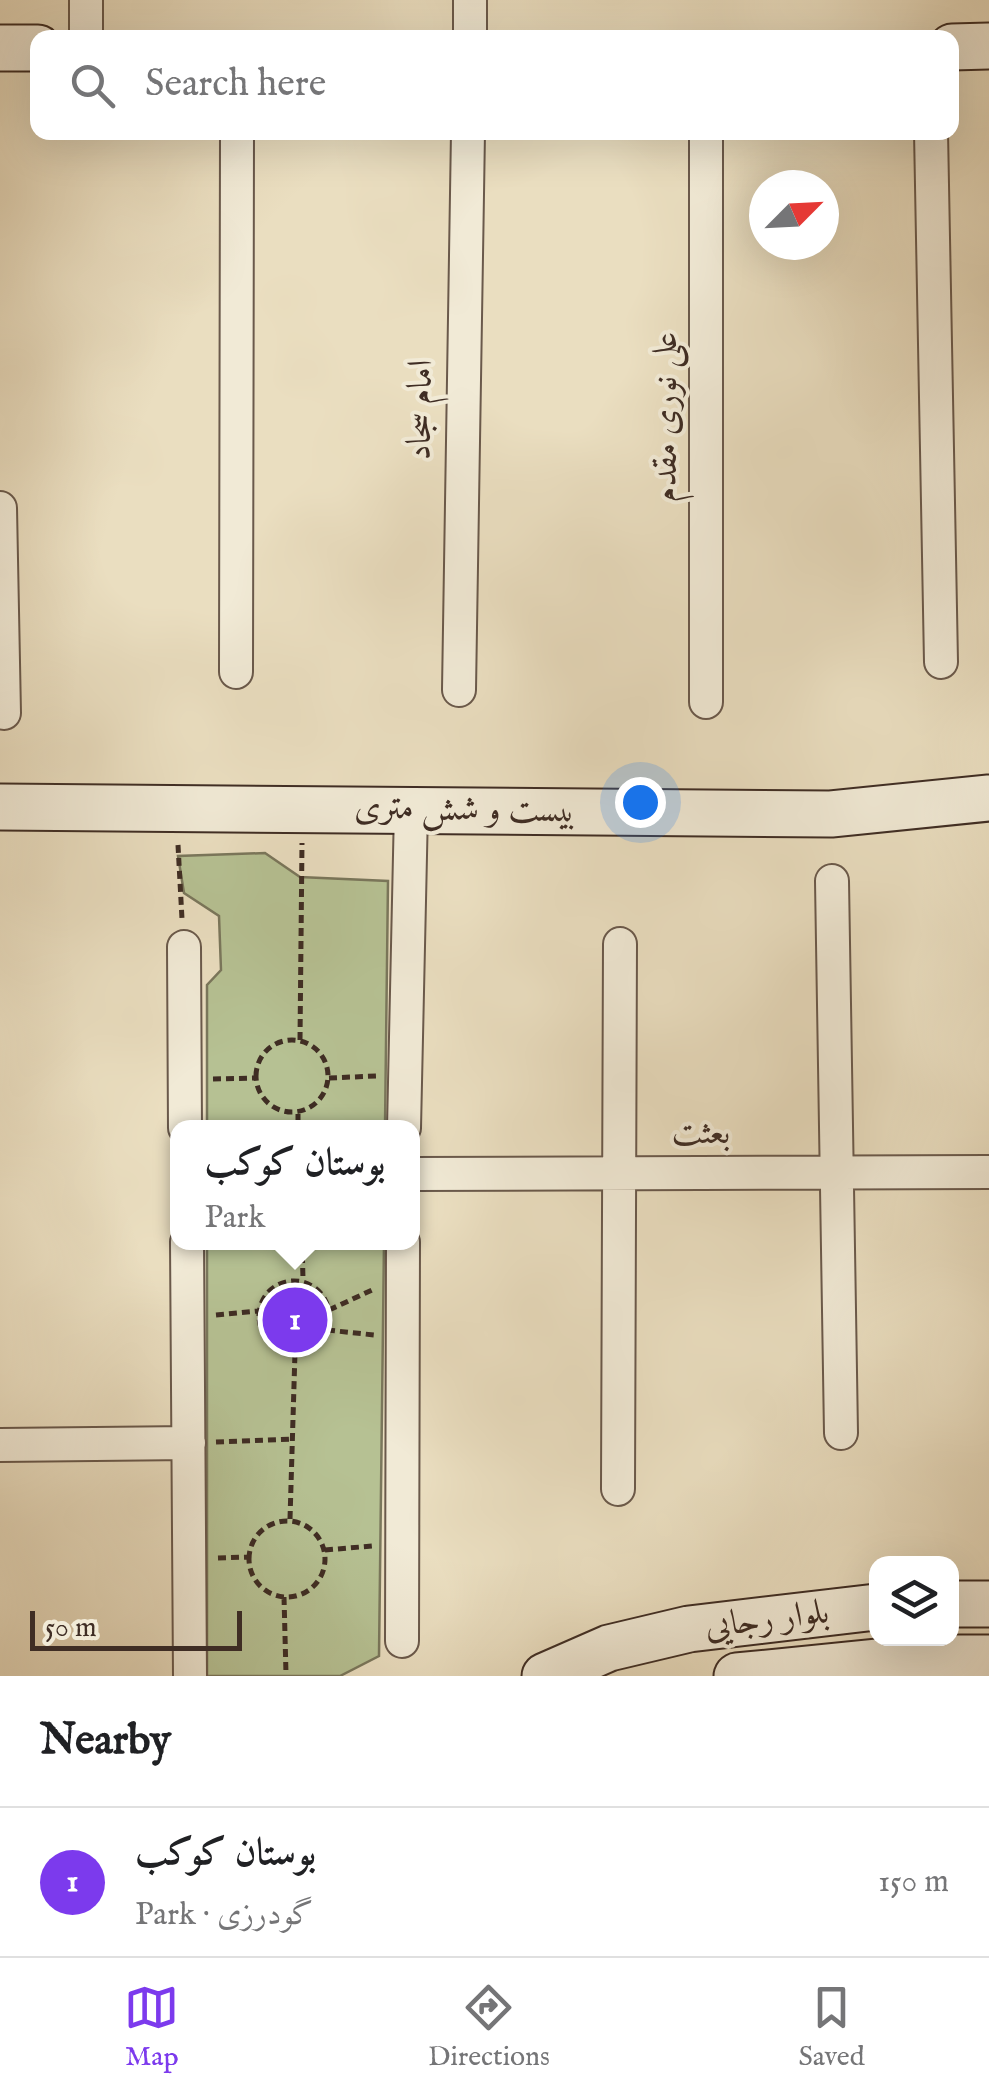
<!DOCTYPE html>
<html lang="en">
<head>
<meta charset="utf-8">
<style>
  :root { --surface:#fff; --page:#f6f6f6; --text:#202124; --muted:#757577; --line:#e0e0e0; --accent:#7c3aed }
  body { margin:0; font-family:"IM FELL English",Amiri,serif; background:var(--page); color:var(--text) }
  .controls { position:absolute; right:30px; bottom:30px; display:grid; overflow:hidden; border-radius:20px; box-shadow:0 10px 40px #0002 }
  .controls button { width:90px; height:90px; display:grid; place-items:center; padding:0; border:0; border-bottom:2px solid var(--line); background:var(--surface); color:var(--text); font:50px sans-serif }
  .compass { position:absolute; left:749px; top:170px; width:90px; height:90px; border-radius:50%; background:var(--surface); box-shadow:0 10px 40px #0002; rotate:66deg }
  .scale { position:absolute; left:30px; bottom:25px; width:212px; box-sizing:border-box; padding-left:10px; border:5px solid #3f2d24; border-top:0; font-size:28px; line-height:35px; white-space:nowrap; color:#3f2d24; -webkit-text-stroke:8px #f1ead6; paint-order:stroke }
  .you { position:absolute; left:640px; top:802px; width:35px; height:35px; margin:-25px; border:8px solid #fff; border-radius:50%; background:#1a73e8; box-shadow:0 0 0 15px #1a73e833 }
  .badge { display:grid; place-items:center; width:65px; height:65px; border-radius:50%; background:var(--accent); color:#fff; font-size:32px; font-weight:700 }
  .pin { position:absolute; translate:-50% -50%; border:5px solid #fff; box-shadow:0 2px 10px #0006 }
  .popup { position:absolute; left:170px; top:1120px; width:250px; height:130px; box-sizing:border-box; display:grid; place-content:center; border-radius:20px; background:var(--surface); filter:drop-shadow(0 2px 8px #0005); font-size:32px; white-space:nowrap; color:var(--muted) }
  .popup b { font-size:38px; color:var(--text) }
  .popup::after { content:''; position:absolute; left:50%; top:100%; margin-left:-20px; border:20px solid transparent; border-top-color:var(--surface) }
  .list { margin:0; padding:0; list-style:none }
  h2 { display:flex; justify-content:space-between; align-items:center; height:130px; margin:0; padding:0 40px; font-size:42px }
  h2 small { font-size:32px; font-weight:400; color:var(--muted) }
  .list li { display:grid; grid-template-columns:65px 1fr auto; gap:30px; align-items:center; box-sizing:border-box; height:150px; padding:0 40px; border-top:2px solid var(--line) }
  .list b { display:block; font-size:38px; white-space:nowrap }
  .list p { margin:0; font-size:32px; white-space:nowrap; color:var(--muted) }
  .list em { font-size:32px; font-style:normal; color:var(--muted) }
  .icon { flex:none; width:55px; height:55px; fill:none; stroke:currentColor; stroke-width:2; stroke-linecap:round; stroke-linejoin:round }
  .map { position:relative; flex:none; width:989px; height:1676px; overflow:hidden }
  .search { position:absolute; background:var(--surface); box-shadow:0 10px 40px #0002; left:30px; right:30px; top:30px; height:110px; display:flex; align-items:center; gap:25px; box-sizing:border-box; padding:0 35px; border-radius:20px; color:var(--muted); font-size:38px }
  .sheet { height:280px; background:var(--surface) }
  nav { display:flex; justify-content:space-around; align-items:center; box-sizing:border-box; height:140px; border-top:2px solid var(--line); background:var(--surface); font-size:28px; color:var(--muted) }
  nav a { display:grid; justify-items:center; gap:5px }
  nav .on { color:var(--accent) }
  .map>svg:first-child { display:block }
</style>
</head>
<body>
<div class="map">
<svg width="989" height="1676" viewBox="0 0 989 1676">
  <rect width="100%" height="100%" fill="#eadec0"/>
  <filter id="stains"><feTurbulence type="fractalNoise" baseFrequency=".002" numOctaves="4"/><feColorMatrix values="0 0 0 0 .2 0 0 0 0 .09 0 0 0 0 .02 0 0 0 .5 -.17"/></filter>
  <radialGradient id="worn" r=".72"><stop offset=".6" stop-color="#630" stop-opacity="0"/><stop offset="1" stop-color="#630" stop-opacity=".3"/></radialGradient>
  <path fill="#b6c193" stroke="#7a775c" stroke-width="2.5" d="M265,853L300,877L388,881L385,1127H207V985L221,970L219,916L184,893L178,856Z
    M207,1243H384L379,1656L340,1676H207Z"/>
  <g fill="none" stroke-linecap="round" stroke-linejoin="round">
    <defs>
      <path id="street" d="M86,0V38
        M470,38V0
        M931,132L941,662
        M0,508L4,713
        M236,672L237,132
        M459,690L468,132
        M706,702V132
        M832,881L841,1433
        M184,947L185,1128
        M404,1128L411,810
        M412,1174L989,1172
        M187,1242L190,1676
        M0,1445L189,1443
        M618,1489L620,944
        M402,1641L403,1242"/>
      <path id="secondary" d="M952,47L989,46
        M0,48H38
        M0,807L831,814L989,798
        M952,1604H989
        M545,1676L609,1648L689,1629L876,1607
        M737,1676L918,1658H989"/>
    </defs>
    <use href="#street" stroke="#6a594b" stroke-width="36"/>
    <use href="#secondary" stroke="#3f2d24" stroke-width="49"/>
    <path stroke="#3f2d24" stroke-width="5" stroke-dasharray="8 5" stroke-linecap="butt" d="M178,845L182,919
      M300,1040L302,843
      M256 1076a36 36 0 1 1 72 0a36 36 0 1 1-72 0Z
      M329,1078L376,1076
      M213,1079L257,1078
      M298,1114V1128
      M302,1242L303,1279
      M259 1316a35 35 0 1 1 70 0a35 35 0 1 1-70 0Z
      M329,1310L372,1290
      M216,1315L258,1311
      M327,1330L374,1335
      M216,1442L293,1439
      M290,1519L295,1352
      M249 1559a38 38 0 1 1 76 0a38 38 0 1 1-76 0Z
      M325,1550L372,1546
      M218,1558L250,1557
      M284,1597L286,1674"/>
    <use href="#street" stroke="#f1ead6" stroke-width="32"/>
    <use href="#secondary" stroke="#f1ead6" stroke-width="45"/>
  </g>
  <g text-anchor="middle" dominant-baseline="central" stroke-width="8" stroke-linejoin="round" paint-order="stroke">
    <g font-size="35" fill="#3f2d24" stroke="#f1ead6">
      <text transform="translate(421 410) rotate(-89)">امام سجاد</text>
      <text transform="translate(666 417) rotate(-90)">علی نوری مقدم</text>
      <text transform="translate(465 810) rotate(1)">بیست و شش متری</text>
      <text x="701" y="1133">بعثت</text>
      <text transform="translate(767 1620) rotate(-7)">بلوار رجایی</text>
    </g>
  </g>
  <rect width="100%" height="100%" filter="url(#stains)"/>
  <rect width="100%" height="100%" fill="url(#worn)"/>
</svg>
<div class="controls">
<button><svg class="icon" aria-label="layers" viewBox="0 0 24 24"><path d="M12 4l9 5-9 5-9-5zM3 14l9 5 9-5"/></svg></button>
</div>
<svg class="compass" viewBox="-18 -18 36 36"><path d="M0-13l5 13h-10z" fill="#e53935"/><path d="M0 13l5-13h-10z" fill="#757577"/></svg>
<div class="scale">50 m</div>
<div class="you"></div>
<div class="pin badge" style="left:295px;top:1320px">1</div>
<div class="popup"><b>بوستان کوکب</b>Park</div>
<div class="search"><svg class="icon" aria-label="search" viewBox="0 0 24 24"><circle cx="10" cy="10" r="6"/><path d="M15 15l6 6"/></svg>Search here</div>
</div>
<section class="sheet">
<h2>Nearby<small></small></h2>
<ul class="list">
<li><span class="badge">1</span><div><b>بوستان کوکب</b><p>Park · گودرزی</p></div><em>150 m</em></li>
</ul>
</section>
<nav>
<a class="on"><svg class="icon" aria-label="map" viewBox="0 0 24 24"><path d="M3 6l6-2 6 2 6-2v14l-6 2-6-2-6 2zM9 4v14M15 6v14"/></svg>Map</a>
<a><svg class="icon" aria-label="directions" viewBox="0 0 24 24"><path d="M12 3l9 9-9 9-9-9zM9 14v-3h6M13 9l2 2-2 2"/></svg>Directions</a>
<a><svg class="icon" aria-label="saved" viewBox="0 0 24 24"><path d="M7 4h10v16l-5-4-5 4z"/></svg>Saved</a>
</nav>
</body>
</html>
